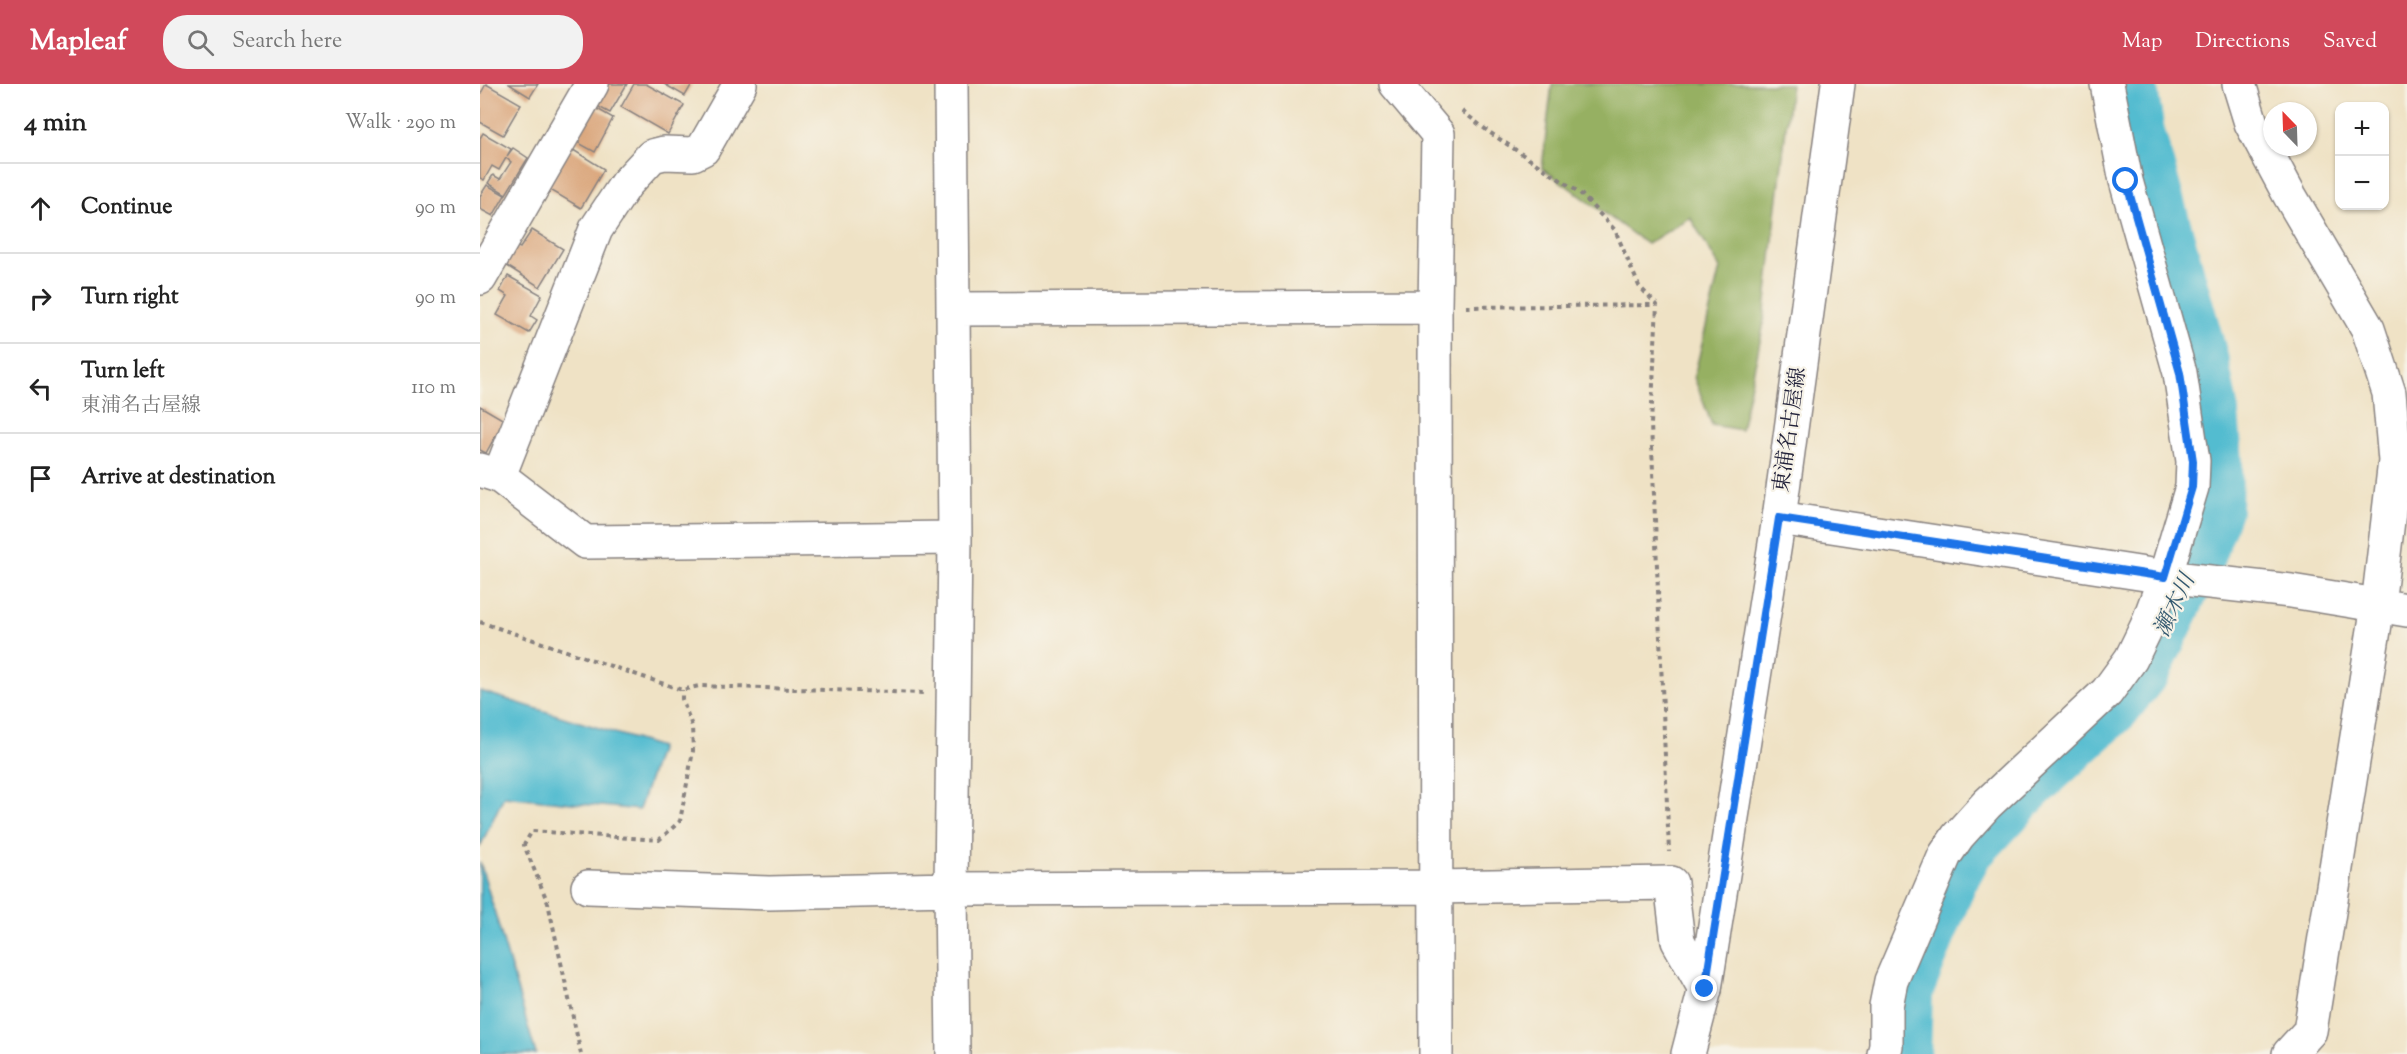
<!DOCTYPE html>
<html lang="en">
<head>
<meta charset="utf-8">
<style>
  :root { --surface:#fff; --page:#f2f2f2; --text:#222; --muted:#767676; --line:#e0e0e0; --accent:#d1495b }
  body { margin:0; font-family:"Sorts Mill Goudy","Noto Serif JP",serif; background:var(--page); color:var(--text) }
  .controls { position:absolute; right:18px; top:18px; display:grid; overflow:hidden; border-radius:12px; box-shadow:0 2px 4px #0004 }
  .controls button { width:54px; height:54px; display:grid; place-items:center; padding:0; border:0; border-bottom:2px solid var(--line); background:var(--surface); color:var(--text); font:30px sans-serif }
  .compass { position:absolute; left:1783px; top:18px; width:54px; height:54px; border-radius:50%; background:var(--surface); box-shadow:0 2px 4px #0004; rotate:337deg }
  .stop { position:absolute; width:18px; height:18px; margin:-14px; border:4px solid #1a73e8; border-radius:50%; background:#fff }
  .stop.end { background:#1a73e8; border-color:#fff; box-shadow:0 2px 6px #0008 }
  .list { margin:0; padding:0; list-style:none }
  h2 { display:flex; justify-content:space-between; align-items:center; height:78px; margin:0; padding:0 24px; font-size:26px }
  h2 small { font-size:20px; font-weight:400; color:var(--muted) }
  .list li { display:grid; grid-template-columns:39px 1fr auto; gap:18px; align-items:center; box-sizing:border-box; height:90px; padding:0 24px; border-top:2px solid var(--line) }
  .list b { display:block; font-size:22px; white-space:nowrap }
  .list p { margin:0; font-size:20px; white-space:nowrap; color:var(--muted) }
  .list em { font-size:20px; font-style:normal; color:var(--muted) }
  .icon { flex:none; width:33px; height:33px; fill:none; stroke:currentColor; stroke-width:2; stroke-linecap:round; stroke-linejoin:round }
  .map { position:relative; flex:none; width:1927px; height:970px; overflow:hidden }
  header { display:flex; align-items:center; gap:36px; box-sizing:border-box; height:84px; padding:0 30px; background:var(--accent); color:#fff }
  header strong { font-size:28px }
  nav { display:flex; gap:33px; margin-inline-start:auto; font-size:21px }
  .search { width:420px; height:54px; background:var(--page); display:flex; align-items:center; gap:15px; box-sizing:border-box; padding:0 21px; border-radius:24px; color:var(--muted); font-size:22px }
  main { display:flex }
  aside { flex:1; background:var(--surface) }
  .map>svg:first-child { display:block }
</style>
</head>
<body>
<header>
<strong>Mapleaf</strong>
<div class="search"><svg class="icon" aria-label="search" viewBox="0 0 24 24"><circle cx="10" cy="10" r="6"/><path d="M15 15l6 6"/></svg>Search here</div>
<nav><a>Map</a><a>Directions</a><a>Saved</a></nav>
</header>
<main>
<aside>
<h2>4 min<small>Walk · 290 m</small></h2>
<ul class="list">
<li><svg class="icon" aria-label="ahead" viewBox="0 0 24 24"><path d="M12 20V5M6 11l6-6 6 6"/></svg><div><b>Continue</b></div><em>90 m</em></li>
<li><svg class="icon" aria-label="right" viewBox="0 0 24 24"><path d="M7 20v-9h11M14 6l5 5-5 5"/></svg><div><b>Turn right</b></div><em>90 m</em></li>
<li><svg class="icon" aria-label="left" viewBox="0 0 24 24"><path d="M17 20v-9H6M10 6l-5 5 5 5"/></svg><div><b>Turn left</b><p>東浦名古屋線</p></div><em>110 m</em></li>
<li><svg class="icon" aria-label="arrive" viewBox="0 0 24 24"><path d="M6 21V4h12l-3 4 3 4H6"/></svg><div><b>Arrive at destination</b></div></li>
</ul>
</aside>
<div class="map">
<svg width="1927" height="970" viewBox="0 0 1927 970">
  <rect width="100%" height="100%" fill="#f7f3e8"/>
  <filter id="ink" filterUnits="userSpaceOnUse"><feTurbulence type="fractalNoise" baseFrequency=".0167" numOctaves="2"/><feDisplacementMap in="SourceGraphic" scale="12" xChannelSelector="R" yChannelSelector="G"/><feConvolveMatrix kernelMatrix="1 2 1 2 8 2 1 2 1" color-interpolation-filters="sRGB"/></filter>
  <filter id="wash" filterUnits="userSpaceOnUse"><feTurbulence type="fractalNoise" baseFrequency=".008" numOctaves="4" result="noise"/><feDisplacementMap in="SourceGraphic" scale="24" xChannelSelector="R" yChannelSelector="G"/><feGaussianBlur stdDeviation="1.35" result="paint"/><feColorMatrix in="noise" values="0 0 0 0 0 0 0 0 0 0 0 0 0 0 0 0 0 1.4 0 .05"/><feComposite in="paint" operator="in"/></filter>
  <g filter="url(#wash)">
    <rect width="100%" height="100%" fill="#efe2c5"/>
    <path fill="#96b062" stroke="#5c694e" stroke-width="1.5" d="M1072,0H1311L1283,244L1261,346L1232,341L1214,293L1240,184L1210,133L1167,160L1062,84Z"/>
    <path fill="#53bcd0" stroke="#3a6f86" stroke-width="1.5" d="M0,607L180,663L159,726L24,712L0,763Z
      M0,778L56,970H0Z"/>
    <g fill="none" stroke-linecap="round" stroke-linejoin="round">
      <path stroke="#53bcd0" stroke-width="52" d="M1425,970L1427,908L1471,797L1487,768L1549,702L1635,623L1666,584L1719,472L1736,425L1737,379L1733,329L1722,273L1659,49L1651,0"/>
    </g>
    <g id="blocks">
      <path fill="#daa67c" d="M6,0L41,20L23,51L0,38V11Z
        M29,0H58L50,13Z
        M127,0H147L130,29L115,21Z
        M154,0H166L204,21L188,50L141,23Z
        M184,0H212L205,12Z
        M114,23L133,34L115,68L95,57Z
        M3,49L31,65L27,72L33,64L48,74L26,110L8,99L13,91L20,95L31,78L26,74L19,86L12,82L4,96L0,94V54Z
        M90,64L124,85L101,124L67,104Z
        M7,101L25,111L13,132L0,125V112Z
        M52,146L83,165L60,203L21,178L32,160L40,164Z
        M28,192L62,211L51,232L57,236L49,249L17,231L28,212L20,207Z
        M0,322L24,336L6,369L0,366Z"/>
    </g>
  </g>
  <g filter="url(#ink)">
    <use href="#blocks" fill-opacity="0" stroke="#888280" stroke-width="1.5"/>
    <g fill="none" stroke-linecap="round" stroke-linejoin="round">
      <defs>
        <path id="minor" d="M471,0L475,454L471,805L473,970
          M916,0L958,50L955,223L956,970
          M1759,0L1771,39L1810,112L1888,245L1909,309L1915,377L1898,521L1830,947L1809,970
          M0,194L112,0
          M474,225L955,223
          M0,386L19,392L105,458L475,454
          M19,392L116,145L146,100L172,72L184,69L213,70L223,65L260,0
          M1299,434L1685,493L1811,507L1927,526
          M108,803L289,809L471,805L956,803L1191,799L1198,857L1225,905
          M1404,970L1406,962V922L1411,897L1465,771L1478,752L1507,720L1627,608L1651,575L1667,542L1685,493L1712,403L1713,377L1700,289L1646,97L1627,0"/>
        <path id="major" d="M1208,970L1225,905L1299,434L1358,0"/>
      </defs>
      <use href="#minor" stroke="#888280" stroke-width="36"/>
      <use href="#major" stroke="#888280" stroke-width="36"/>
      <path stroke="#888280" stroke-width="4" stroke-dasharray="4.5 4.5" stroke-linecap="butt" d="M982,27L1009,48L1100,109L1135,146L1159,202L1177,221L1171,340L1189,768
        M986,223L1176,221
        M0,538L202,606L219,602L443,609
        M101,970L68,819L44,761L52,747L179,756L200,737L213,667L212,642L202,615V606"/>
      <use href="#minor" stroke="#fff" stroke-width="33"/>
      <use href="#major" stroke="#fff" stroke-width="33"/>
    </g>
  </g>
  <g fill="none" stroke-linecap="round" stroke-linejoin="round" filter="url(#ink)">
    <path stroke="#1a73e8" stroke-width="8" d="M1225,905L1299,434L1685,493L1712,403L1713,377L1700,289L1646,97"/>
  </g>
  <g text-anchor="middle" dominant-baseline="central" stroke-width="4.5" stroke-linejoin="round" paint-order="stroke">
    <g font-size="21" fill="#22223b" stroke="#f7f3e8">
      <text transform="translate(1311 346) rotate(-82)">東浦名古屋線</text>
    </g>
    <g font-size="22" font-style="italic" fill="#33586f" stroke="#f7f3e8">
      <text transform="translate(1696 522) rotate(-65)">瀬木川</text>
    </g>
  </g>
</svg>
<div class="controls">
<button>+</button>
<button>−</button>
</div>
<svg class="compass" viewBox="-18 -18 36 36"><path d="M0-13l5 13h-10z" fill="#e53935"/><path d="M0 13l5-13h-10z" fill="#767676"/></svg>
<div class="stop" style="left:1646px;top:97px"></div>
<div class="stop end" style="left:1225px;top:905px"></div>
</div>
</main>
</body>
</html>
